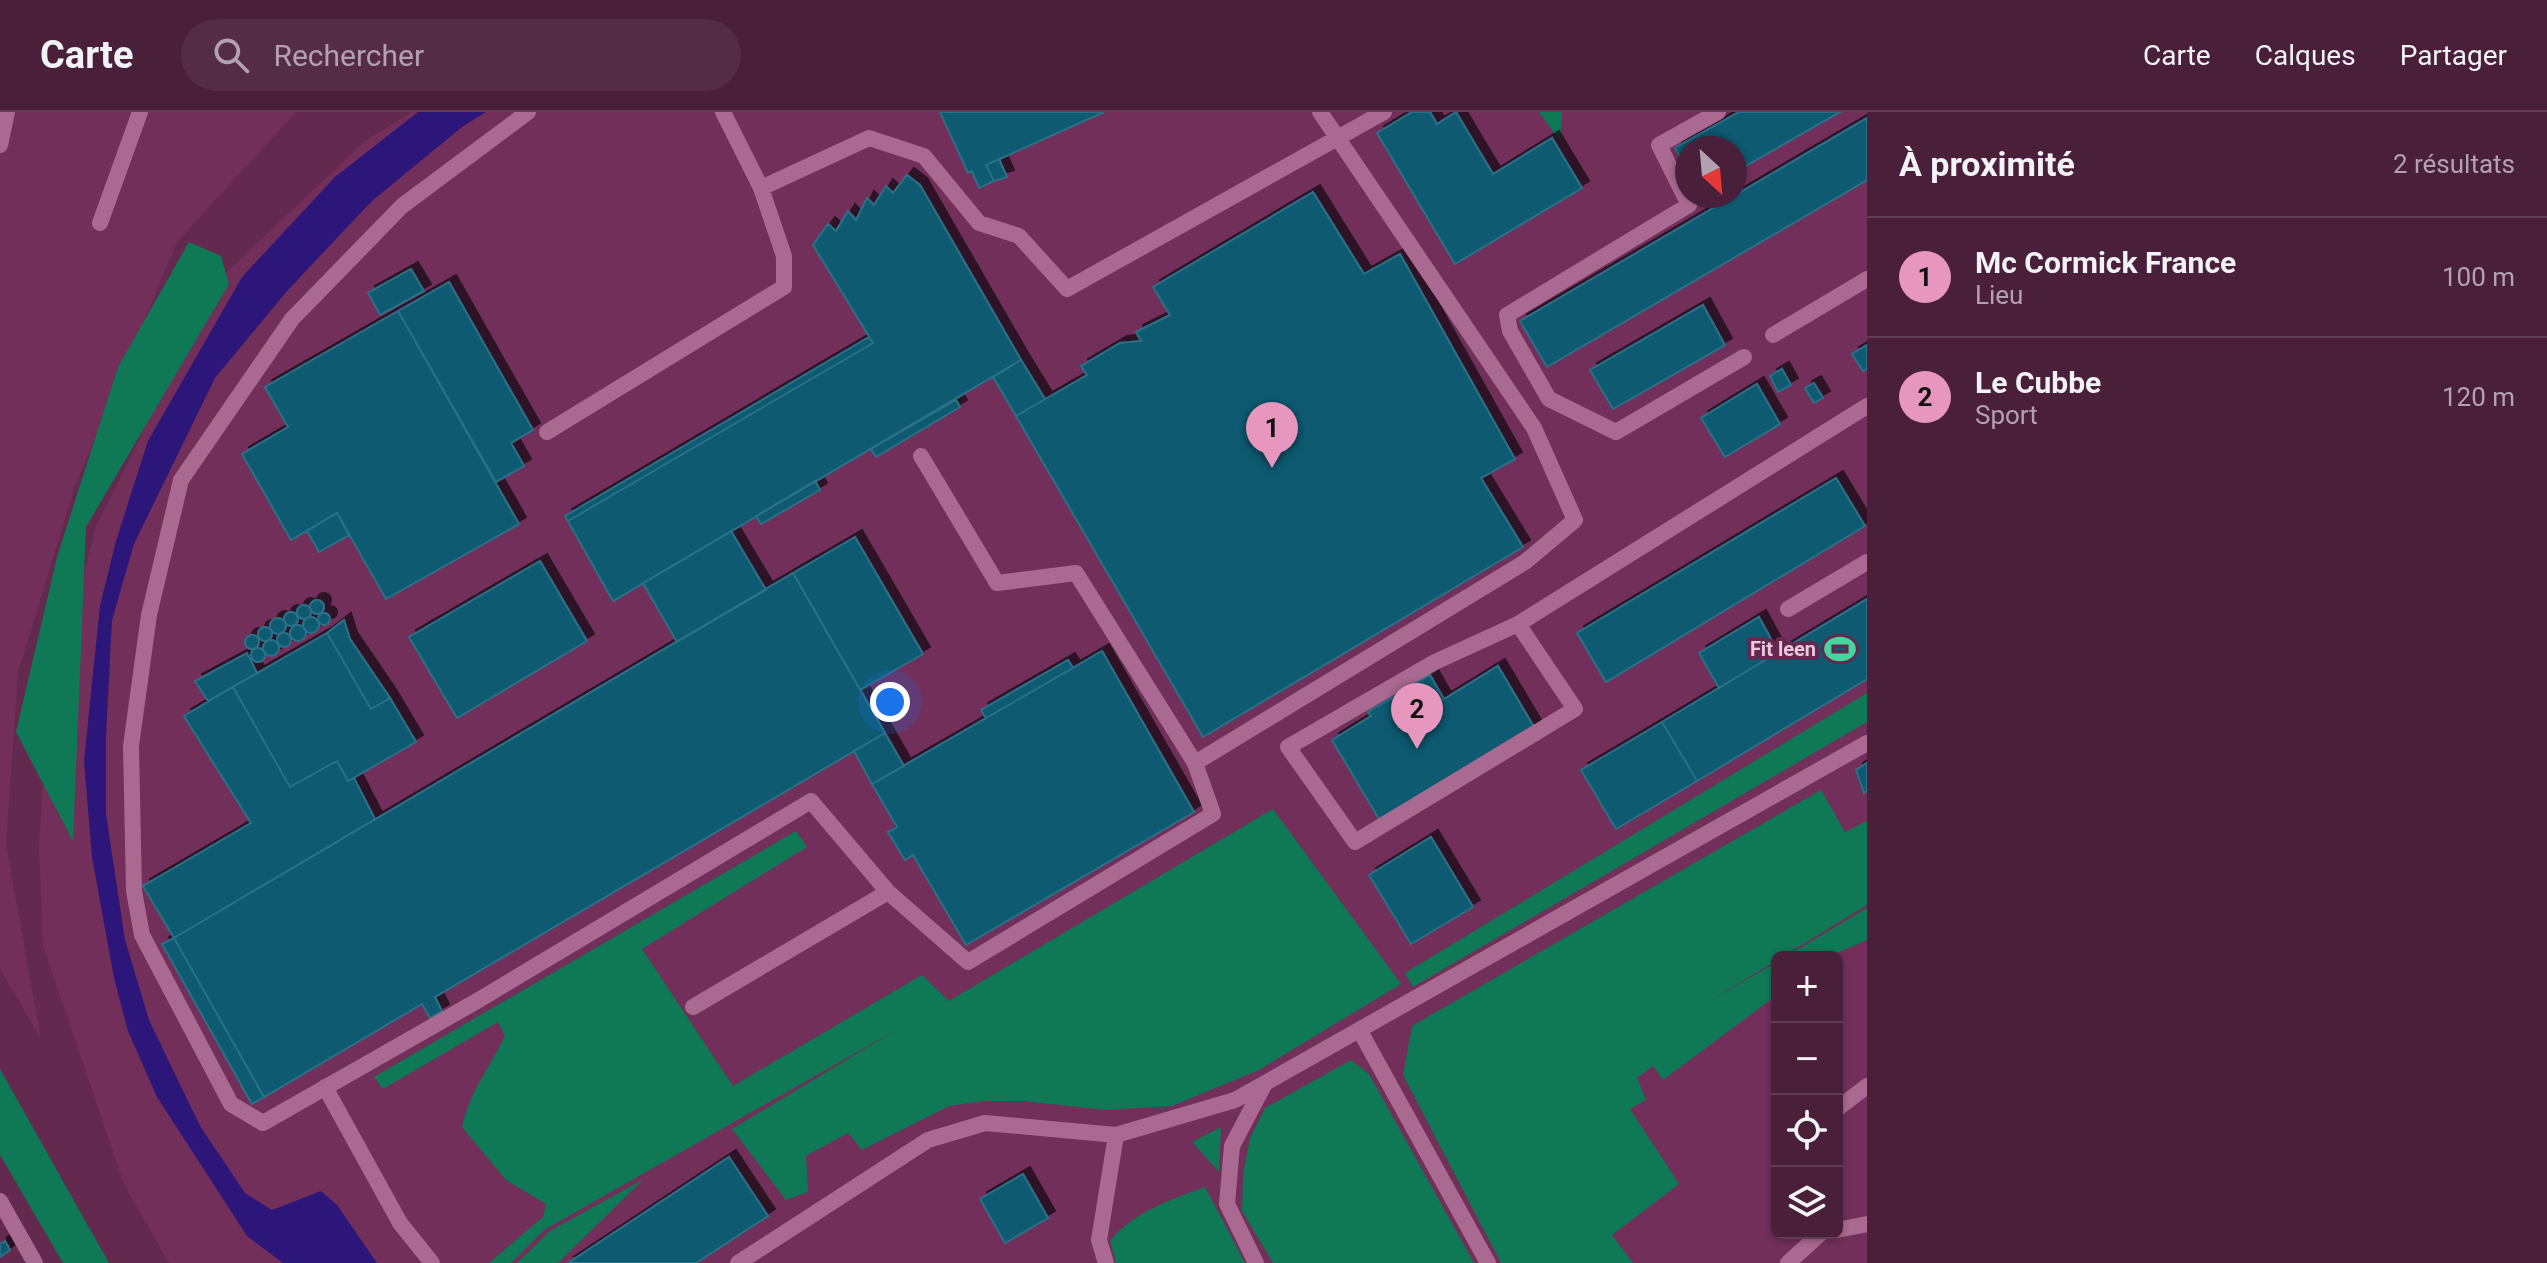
<!DOCTYPE html>
<html lang="fr">
<head>
<meta charset="utf-8">
<style>
  :root { --surface:#4a1f3a; --page:#542c45; --text:#f1f3f6; --muted:#b2a2af; --line:#613d54; --accent:#e797bd }
  body { margin:0; font-family:Roboto,sans-serif; background:var(--page); color:var(--text) }
  .controls { position:absolute; right:24px; bottom:24px; display:grid; overflow:hidden; border-radius:12px; box-shadow:0 2px 6px #0004 }
  .controls button { width:72px; height:72px; display:grid; place-items:center; padding:0; border:0; border-bottom:2px solid var(--line); background:var(--surface); color:var(--text); font:40px sans-serif }
  .compass { position:absolute; left:1675px; top:24px; width:72px; height:72px; border-radius:50%; background:var(--surface); box-shadow:0 2px 6px #0004; rotate:154deg }
  .you { position:absolute; left:890px; top:590px; width:28px; height:28px; margin:-20px; border:6px solid #fff; border-radius:50%; background:#1a73e8; box-shadow:0 0 0 12px #1a73e833 }
  .badge { display:grid; place-items:center; width:52px; height:52px; border-radius:50%; background:var(--accent); color:#111; font-size:26px; font-weight:700 }
  .pin { position:absolute; translate:-50% -66px; filter:drop-shadow(0 2px 4px #0008) }
  .pin::after { content:''; position:absolute; top:42px; width:28px; height:24px; background:inherit; clip-path:polygon(0 0,100% 0,50% 100%) }
  .list { margin:0; padding:0; list-style:none }
  h2 { display:flex; justify-content:space-between; align-items:center; height:104px; margin:0; padding:0 32px; font-size:34px }
  h2 small { font-size:26px; font-weight:400; color:var(--muted) }
  .list li { display:grid; grid-template-columns:52px 1fr auto; gap:24px; align-items:center; box-sizing:border-box; height:120px; padding:0 32px; border-top:2px solid var(--line) }
  .list b { display:block; font-size:30px; white-space:nowrap }
  .list p { margin:0; font-size:26px; white-space:nowrap; color:var(--muted) }
  .list em { font-size:26px; font-style:normal; color:var(--muted) }
  .icon { flex:none; width:44px; height:44px; fill:none; stroke:currentColor; stroke-width:2; stroke-linecap:round; stroke-linejoin:round }
  .map { position:relative; flex:none; width:1867px; height:1151px; overflow:hidden }
  header { display:flex; align-items:center; gap:48px; box-sizing:border-box; height:112px; padding:0 40px; background:var(--surface); border-bottom:2px solid var(--line) }
  header strong { font-size:38px }
  nav { display:flex; gap:44px; margin-inline-start:auto; font-size:28px }
  .search { width:560px; height:72px; background:var(--page); display:flex; align-items:center; gap:20px; box-sizing:border-box; padding:0 28px; border-radius:44px; color:var(--muted); font-size:30px }
  main { display:flex }
  aside { flex:1; background:var(--surface) }
  .map>svg:first-child { display:block }
</style>
</head>
<body>
<header>
<strong>Carte</strong>
<div class="search"><svg class="icon" aria-label="search" viewBox="0 0 24 24"><circle cx="10" cy="10" r="6"/><path d="M15 15l6 6"/></svg>Rechercher</div>
<nav><a>Carte</a><a>Calques</a><a>Partager</a></nav>
</header>
<main>
<div class="map">
<svg width="1867" height="1151" viewBox="0 0 1867 1151">
  <defs>
    <filter id="shadow"><feDropShadow dx="7" dy="-7" stdDeviation="0" flood-color="#0009"/></filter>
  </defs>
  <rect width="100%" height="100%" fill="#63294e"/>
  <path fill="#712f5a" fill-rule="evenodd" d="M0,0H296L177,130L75,374L18,561L6,732L41,927L0,857Z
    M412,0H1867V1151H169L124,1072L43,834L39,734L47,612L95,417L217,169L366,28ZM1687,36H1735V84H1687ZM1777,845H1837V1121H1777Z"/>
  <path fill="#0f7854" d="M1539,0H1562L1560,29Z
    M189,130L221,144L229,172L86,415L73,729L16,620L57,445L118,255Z
    M1867,581V610L1413,875L1405,861Z
    M1821,678L1845,720L1867,709V793L1710,889L1777,850V883L1663,968L1653,954L1637,966L1646,988L1630,997L1679,1072L1612,1123L1633,1151H1501L1403,963L1412,914Z
    M1273,697L1401,872L1259,958L1172,994L1106,998L1023,989H984L949,994L862,1038L848,1021L806,1044L808,1080L786,1088L732,1017L896,918L544,1118L511,1151H489L543,1105L546,1092L506,1068L462,1015C470,979 489,957 505,924L498,910L383,977L374,965L796,719L807,735L642,837L733,974L922,863L949,889Z
    M1867,796V828L1828,845H1785Z
    M1351,948L1369,962L1474,1151H1273L1242,1099L1243,1062L1250,1026L1265,996Z
    M0,957L109,1151H63L0,1043Z
    M1221,1015L1219,1060L1192,1030Z
    M644,1067L558,1151H517L550,1119Z
    M1205,1075L1245,1151H1116L1110,1129C1135,1099 1170,1088 1205,1075Z"/>
  <path fill="#2d167a" d="M418,0H486L462,15L372,89L287,179L215,266L134,432L112,508L106,624V702L125,828L149,908L200,1014L245,1081L272,1098L321,1079L337,1093L377,1151H283L247,1124L157,985L128,919L114,866L92,745L84,649L100,494L116,429L148,329L242,165L335,65Z"/>
  <path fill="#0a5a71" stroke="#2b7188" stroke-width="2" filter="url(#shadow)" d="M940,0H1104L986,53L994,69L979,76L972,59L968,61Z
    M1412,0H1430L1437,12L1456,0L1493,62L1552,26L1582,76L1455,152L1377,21Z
    M1739,0H1840L1735,60V36H1687V57L1675,36Z
    M1867,6V68L1547,255L1520,209Z
    M999,47L1007,65L994,69L986,53Z
    M907,63L920,73L1021,248L613,489L568,409L873,231L813,133L828,112L836,119L848,99L856,108L867,86L874,93L886,74L893,81Z
    M1313,80L1364,162L1400,142L1515,347L1481,366L1523,435L1203,625L1016,304L1087,263L1081,254L1120,231L1141,229L1136,220L1170,203L1153,175Z
    M411,157L424,179L380,203L368,181Z
    M449,170L533,318L511,331L524,354L496,370L398,199Z
    M1703,193L1725,233L1613,297L1590,258Z
    M398,199L519,412L386,487L337,401L291,428L242,342L288,315L265,275Z
    M869,225L873,231L568,409L565,404Z
    M1867,233V257L1863,259L1852,242Z
    M1021,248L1045,287L1016,304L993,265Z
    M1782,257L1791,273L1778,280L1770,264Z
    M1814,271L1823,286L1814,291L1805,276Z
    M1757,272L1780,312L1725,345L1701,306Z
    M956,288L960,295L876,345L871,337Z
    M1836,366L1865,414L1606,570L1577,521Z
    M815,369L820,378L761,412L756,404Z
    M337,401L349,423L319,440L307,419Z
    M731,419L766,478L677,530L643,471Z
    M855,425L923,542L860,578L793,461Z
    M540,449L587,529L457,606L409,525Z
    M793,461L885,621L435,885L442,899L430,906L422,892L264,985L174,826Z
    M1867,487V567L1697,669L1662,610Z
    M310 495a7 7 0 1 1 14 0a7 7 0 1 1-14 0Z
    M297 500a7 7 0 1 1 14 0a7 7 0 1 1-14 0Z
    M284 507a7 7 0 1 1 14 0a7 7 0 1 1-14 0Z
    M318 507a6 6 0 1 1 12 0a6 6 0 1 1-12 0Z
    M1759,505L1778,540L1719,576L1699,541Z
    M303 513a8 8 0 1 1 16 0a8 8 0 1 1-16 0Z
    M270 514a8 8 0 1 1 16 0a8 8 0 1 1-16 0Z
    M344,508L350,527L390,586L371,597L327,521Z
    M290 521a8 8 0 1 1 16 0a8 8 0 1 1-16 0Z
    M258 522a7 7 0 1 1 14 0a7 7 0 1 1-14 0Z
    M277 528a7 7 0 1 1 14 0a7 7 0 1 1-14 0Z
    M327,521L371,597L390,586L416,630L348,669L337,649L290,675L233,575Z
    M245 530a7 7 0 1 1 14 0a7 7 0 1 1-14 0Z
    M263 536a8 8 0 1 1 16 0a8 8 0 1 1-16 0Z
    M251 543a7 7 0 1 1 14 0a7 7 0 1 1-14 0Z
    M1102,539L1194,700L966,833L913,743L905,748L888,720L897,715L872,672Z
    M247,541L257,561L208,589L195,569Z
    M1068,548L1073,556L986,606L981,598Z
    M1498,554L1534,615L1379,707L1332,628L1371,604L1368,600L1430,563L1444,587Z
    M233,575L290,675L337,649L348,669L354,666L375,707L174,826L143,774L251,711L184,604Z
    M1662,610L1697,669L1616,717L1581,658Z
    M885,621L904,654L872,672L854,639Z
    M1867,651V679L1864,681L1856,658Z
    M1431,725L1473,795L1411,832L1369,763Z
    M174,826L264,985L252,992L162,832Z
    M729,1045L768,1104L696,1151H568Z
    M1023,1062L1048,1106L1005,1131L980,1087Z
    M5,1129L10,1138L0,1145V1132Z"/>
  <g fill="none" stroke-linecap="round" stroke-linejoin="round">
    <path stroke="#a96990" stroke-width="16" d="M528,0L402,94L292,207L181,368L149,503L131,634L134,779L142,823L231,992L263,1011L477,889L811,689L888,780
      M723,0L761,76
      M1718,0L1659,33L1689,93L1507,203L1510,219L1549,287L1616,320L1744,245
      M0,33L7,0
      M100,111L140,0
      M1773,223L1867,167
      M547,320L784,175V144L761,76L869,26L924,44L979,111L1019,124L1067,177L1384,0
      M921,344L997,471L1076,461L1195,651
      M1788,497L1867,450
      M1518,512L1575,597L1355,730L1288,635L1435,550L1518,512L1867,294
      M693,895L888,780L968,850L1213,702L1195,651L1525,450L1575,408L1534,316L1320,0
      M1360,919L1488,1151
      M325,975L400,1111L432,1151
      M1837,997L1867,974
      M1837,1118L1867,1112
      M738,1151L928,1028L985,1011L1116,1023L1235,988L1867,631
      M1106,1151L1099,1128L1116,1023
      M1256,1151L1227,1092L1232,1034L1264,973
      M1788,1151L1821,1121"/>
    <path stroke="#a96990" stroke-width="16" d="M0,1089L35,1151"/>
  </g>
  <defs>
    <symbol id="stadium-bare" viewBox="-9 -9 18 18"><path d="M0-5a6.5 5 0 1 0 0 10a6.5 5 0 1 0 0-10ZM-3.5-1.8h7v3.6h-7Z" fill="#48d49d" stroke="#63294e" stroke-width="2.5" paint-order="stroke"/></symbol>
  </defs>
  <g fill-rule="evenodd">
    <use href="#stadium-bare" x="1818" y="515" width="44" height="44"/>
  </g>
  <g text-anchor="middle" dominant-baseline="central" stroke-width="8" stroke-linejoin="round" paint-order="stroke">
    <g font-size="20" font-weight="bold" fill="#ecc8dc" stroke="#63294e" text-anchor="end">
      <text x="1816" y="537">Fit leen</text>
    </g>
  </g>
</svg>
<div class="controls">
<button>+</button>
<button>−</button>
<button><svg class="icon" aria-label="locate" viewBox="0 0 24 24"><circle cx="12" cy="12" r="6"/><path d="M12 2v4M12 18v4M2 12h4M18 12h4"/></svg></button>
<button><svg class="icon" aria-label="layers" viewBox="0 0 24 24"><path d="M12 4l9 5-9 5-9-5zM3 14l9 5 9-5"/></svg></button>
</div>
<svg class="compass" viewBox="-18 -18 36 36"><path d="M0-13l5 13h-10z" fill="#e53935"/><path d="M0 13l5-13h-10z" fill="#b2a2af"/></svg>
<div class="you"></div>
<div class="pin badge" style="left:1272px;top:356px">1</div>
<div class="pin badge" style="left:1417px;top:637px">2</div>
</div>
<aside>
<h2>À proximité<small>2 résultats</small></h2>
<ul class="list">
<li><span class="badge">1</span><div><b>Mc Cormick France</b><p>Lieu</p></div><em>100 m</em></li>
<li><span class="badge">2</span><div><b>Le Cubbe</b><p>Sport</p></div><em>120 m</em></li>
</ul>
</aside>
</main>
</body>
</html>
